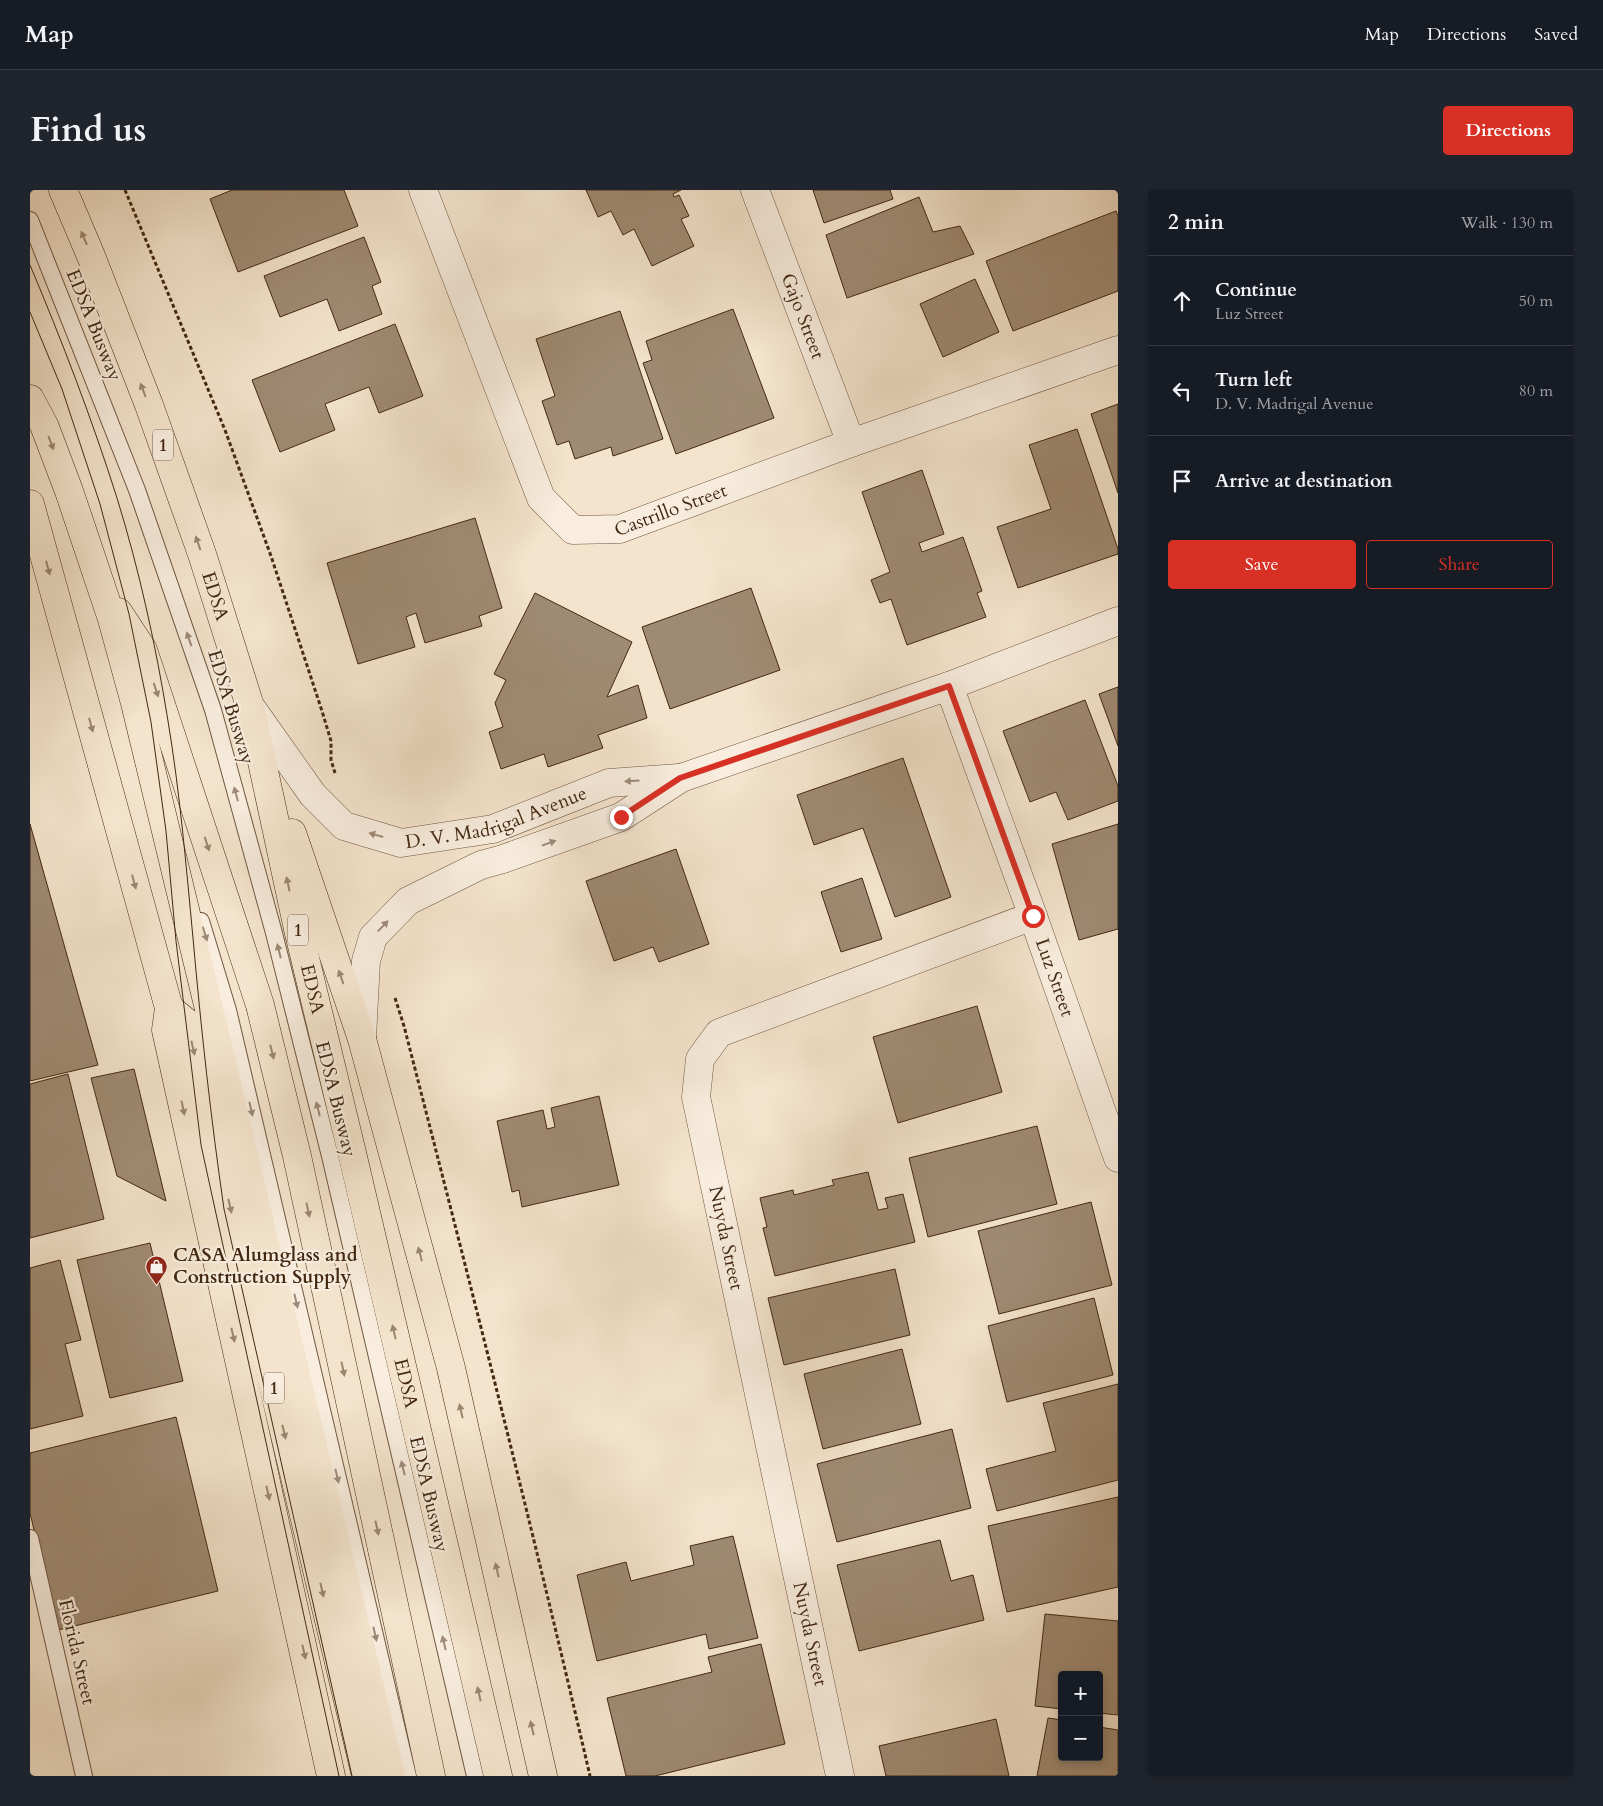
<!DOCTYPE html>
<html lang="en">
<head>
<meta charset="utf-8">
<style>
  :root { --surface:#171b24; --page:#20242c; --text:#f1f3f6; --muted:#9ea1a6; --line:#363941; --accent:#d93025 }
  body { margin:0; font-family:Cardo,serif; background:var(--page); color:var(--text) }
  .controls { position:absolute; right:15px; bottom:15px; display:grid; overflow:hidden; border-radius:5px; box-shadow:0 2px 8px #0003 }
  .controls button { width:45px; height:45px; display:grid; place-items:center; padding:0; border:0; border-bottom:1px solid var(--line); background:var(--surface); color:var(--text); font:25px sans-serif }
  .stop { position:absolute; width:15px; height:15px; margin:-11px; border:4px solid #d93025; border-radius:50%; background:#fff }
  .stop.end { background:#d93025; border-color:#fff; box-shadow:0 1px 5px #0008 }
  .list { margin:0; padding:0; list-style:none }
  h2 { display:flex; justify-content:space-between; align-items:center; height:65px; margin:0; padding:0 20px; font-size:21px }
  h2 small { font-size:16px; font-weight:400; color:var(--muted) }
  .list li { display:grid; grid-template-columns:32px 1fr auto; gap:15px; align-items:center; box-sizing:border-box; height:90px; padding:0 20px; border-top:1px solid var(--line) }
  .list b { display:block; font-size:19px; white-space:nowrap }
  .list p { margin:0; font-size:16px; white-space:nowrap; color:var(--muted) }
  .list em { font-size:16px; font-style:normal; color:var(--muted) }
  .actions { display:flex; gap:10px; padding:15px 20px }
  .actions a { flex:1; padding:11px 0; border:1px solid var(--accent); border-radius:5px; text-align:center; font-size:18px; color:var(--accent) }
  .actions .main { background:var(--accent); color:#fff }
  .icon { flex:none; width:28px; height:28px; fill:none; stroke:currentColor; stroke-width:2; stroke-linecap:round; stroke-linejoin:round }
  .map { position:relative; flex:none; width:1088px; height:1586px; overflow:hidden; border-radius:5px }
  header { display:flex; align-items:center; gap:30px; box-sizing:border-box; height:70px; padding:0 25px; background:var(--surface); border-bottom:1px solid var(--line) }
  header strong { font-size:24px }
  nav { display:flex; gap:28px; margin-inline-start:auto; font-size:18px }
  .intro { display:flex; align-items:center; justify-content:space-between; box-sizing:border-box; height:120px; padding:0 30px }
  h1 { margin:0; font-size:35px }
  .button { padding:12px 22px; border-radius:5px; background:var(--accent); color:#fff; font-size:18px; font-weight:700 }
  main { display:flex; gap:30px; padding:0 30px }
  aside { flex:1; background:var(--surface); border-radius:5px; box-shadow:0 2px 8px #0003 }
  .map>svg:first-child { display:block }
</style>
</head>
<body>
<header>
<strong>Map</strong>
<nav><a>Map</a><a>Directions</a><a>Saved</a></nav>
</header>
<div class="intro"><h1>Find us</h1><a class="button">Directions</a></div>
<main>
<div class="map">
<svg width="1088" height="1586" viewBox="0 0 1088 1586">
  <rect width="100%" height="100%" fill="#f4e4cd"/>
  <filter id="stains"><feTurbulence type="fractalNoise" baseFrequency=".004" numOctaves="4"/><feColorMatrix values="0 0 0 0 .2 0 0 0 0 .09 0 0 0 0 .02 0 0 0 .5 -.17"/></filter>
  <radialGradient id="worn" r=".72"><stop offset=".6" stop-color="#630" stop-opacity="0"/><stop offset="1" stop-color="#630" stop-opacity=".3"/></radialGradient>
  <path fill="#9f8a73" stroke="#432812" d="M202,0H314L328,36L208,82L180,9Z
    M556,0H651L643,4L644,7L649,5L659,26L651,29L664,56L622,76L604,39L593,45L581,21L568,27Z
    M783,0H860L863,9L794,33Z
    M889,7L903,42L930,36L944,64L817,108L796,45Z
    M1086,21L1088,26V101L983,141L956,71Z
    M334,47L351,92L342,96L352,124L309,141L297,109L250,127L234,86Z
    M945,89L969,142L913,167L890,114Z
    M703,119L744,228L646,264L613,173L622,170L616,151Z
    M590,121L633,249L583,266L581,257L545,269L539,251L527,255L512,211L525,206L506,149Z
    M365,134L393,206L349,223L339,197L295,214L305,240L250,262L222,190Z
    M1088,214V303L1061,224Z
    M1047,239L1088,359V364L988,398L967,337L1021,319L999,255Z
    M892,280L914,344L889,353L892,362L933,347L952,401L947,403L956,427L877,455L861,409L850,413L841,390L860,382L832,302Z
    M445,328L472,418L449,426L452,436L395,453L386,423L376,427L385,457L328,474L297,373Z
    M721,398L750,480L640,519L612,437Z
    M505,403L602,452L577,507L608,495L617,528L568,545L573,558L518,577L514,564L471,579L459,542L473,537L465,513L476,490L464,484Z
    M1088,497V556L1069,504Z
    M1055,510L1088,596V611L1038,630L1026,602L1000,612L973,541Z
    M873,568L921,707L865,727L833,638L784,655L767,605Z
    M0,634L68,875L0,891Z
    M1088,634V739L1049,750L1022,654Z
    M646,659L679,754L629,772L623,757L584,771L556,691Z
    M832,688L852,749L811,762L791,702Z
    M947,816L972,902L868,933L843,847Z
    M104,879L136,1011L87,986L61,888Z
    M38,884L74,1029L0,1048V894Z
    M569,906L589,995L492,1017L489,1000L482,1002L467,931L513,920L517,939L525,937L521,918Z
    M1007,936L1027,1014L898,1047L879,968Z
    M838,982L848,1020L858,1018L855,1008L873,1004L885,1052L745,1086L733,1038L737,1037L730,1008L763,1000L764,1005L804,995L802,990Z
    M1061,1012L1082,1095L969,1124L948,1041Z
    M120,1053L153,1191L80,1208L47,1070Z
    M30,1070L51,1150L35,1154L53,1226L0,1239V1078Z
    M865,1079L880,1145L754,1175L738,1108Z
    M1064,1108L1083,1185L977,1212L958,1136Z
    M872,1159L891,1234L793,1259L774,1184Z
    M1088,1194V1290L967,1321L956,1279L1026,1261L1013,1213Z
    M146,1227L188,1401L28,1440L0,1323V1263Z
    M922,1239L941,1318L807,1352L787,1274Z
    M1088,1307V1397L977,1422L958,1336Z
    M703,1346L728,1448L679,1459L676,1444L567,1471L547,1385L596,1372L601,1391L664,1375L660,1356Z
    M910,1350L921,1391L943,1385L954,1430L829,1461L807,1375Z
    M1015,1424L1088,1431V1525L1069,1523V1485H1032V1519L1005,1516Z
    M731,1454L755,1554L625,1586H596L577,1508L682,1482L678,1467Z
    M1018,1528L1032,1530V1567H1069V1537L1088,1540V1586H1007Z
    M966,1529L979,1586H856L849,1556Z"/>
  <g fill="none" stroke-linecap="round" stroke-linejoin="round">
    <defs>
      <path id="service" d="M0,30L107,300L183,520L244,743L300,966L445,1586
        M171,731L198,820L378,1586
        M0,1348L54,1586"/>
      <g id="minor">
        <path id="s1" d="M393,0L511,308L543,340L590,339L821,253L1088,160"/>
        <path id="s2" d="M725,0L821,253"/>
        <path id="s3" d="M919,496L1003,726L1088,968"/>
        <path id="s4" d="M220,516L283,605L314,636L371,653L463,639L579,593L649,588"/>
        <path d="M332,848L336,771L343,747L378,711L451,675L473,669L591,627L651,588L919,496L1088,431"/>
        <path d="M810,1586L666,907L670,869L689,843L1003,726"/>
      </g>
      <g id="trunk">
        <path id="s5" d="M33,0L61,66L119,215L172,364L220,516L268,739L322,963L468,1586"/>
        <path d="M0,209L14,235L39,301L82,429L105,513L180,823L361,1586"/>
        <path d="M0,314L139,818L136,840L301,1586"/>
        <path d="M88,422L113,460L230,815L267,966L401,1586"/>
        <path d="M262,643L332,849L421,1178L513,1586"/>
        <path d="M139,818L157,833L336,1586"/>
      </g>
    </defs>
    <use href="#service" stroke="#6f5741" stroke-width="18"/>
    <use href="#minor" stroke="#6f5741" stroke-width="29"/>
    <use href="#trunk" stroke="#432812" stroke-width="29"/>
    <path stroke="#432812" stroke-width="3" stroke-dasharray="4 2.5" stroke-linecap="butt" d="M95,0L195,240L241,366L292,521L301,551V570L305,583
      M365,808L374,836C438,1085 502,1335 560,1586"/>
    <use href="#service" stroke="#f8edde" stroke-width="16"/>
    <use href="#minor" stroke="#f8edde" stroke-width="28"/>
    <use href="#trunk" stroke="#f4e4cd" stroke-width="28"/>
    <path stroke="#432812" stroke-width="1" d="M0,75C32,151 62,229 87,308C109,379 126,456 138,531C150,603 156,675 163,748C171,839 181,929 194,1019L322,1586
      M0,122L32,199L70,314L99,424L121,532L136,641L146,751L171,955L309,1586"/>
  </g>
  <defs><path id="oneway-solid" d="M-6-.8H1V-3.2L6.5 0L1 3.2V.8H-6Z" transform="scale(1.25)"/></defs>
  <g fill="#9c8670">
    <use href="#oneway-solid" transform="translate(54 48) rotate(-113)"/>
    <use href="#oneway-solid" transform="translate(113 200) rotate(-111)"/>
    <use href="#oneway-solid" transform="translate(21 253) rotate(69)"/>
    <use href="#oneway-solid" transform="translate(168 353) rotate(-109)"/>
    <use href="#oneway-solid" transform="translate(18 378) rotate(75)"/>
    <use href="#oneway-solid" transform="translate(126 500) rotate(72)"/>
    <use href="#oneway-solid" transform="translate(61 535) rotate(75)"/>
    <use href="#oneway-solid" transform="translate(177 654) rotate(72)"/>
    <use href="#oneway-solid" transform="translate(104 692) rotate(75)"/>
    <use href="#oneway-solid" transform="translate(258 694) rotate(-102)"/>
    <use href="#oneway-solid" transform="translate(311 787) rotate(-109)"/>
    <use href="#oneway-solid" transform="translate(163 858) rotate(77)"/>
    <use href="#oneway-solid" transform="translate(242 862) rotate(76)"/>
    <use href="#oneway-solid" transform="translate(153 918) rotate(78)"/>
    <use href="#oneway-solid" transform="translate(200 1016) rotate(77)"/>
    <use href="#oneway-solid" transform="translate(278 1020) rotate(78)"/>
    <use href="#oneway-solid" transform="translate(390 1064) rotate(-105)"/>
    <use href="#oneway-solid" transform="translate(364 1142) rotate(-103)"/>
    <use href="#oneway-solid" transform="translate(203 1145) rotate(77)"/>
    <use href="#oneway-solid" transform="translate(313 1179) rotate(78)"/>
    <use href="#oneway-solid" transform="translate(431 1221) rotate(-103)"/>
    <use href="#oneway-solid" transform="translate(254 1242) rotate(77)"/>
    <use href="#oneway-solid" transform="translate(238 1303) rotate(77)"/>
    <use href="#oneway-solid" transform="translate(347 1338) rotate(78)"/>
    <use href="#oneway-solid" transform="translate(467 1380) rotate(-103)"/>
    <use href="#oneway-solid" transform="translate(292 1400) rotate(77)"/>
    <use href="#oneway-solid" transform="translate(274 1462) rotate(77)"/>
    <use href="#oneway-solid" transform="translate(449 1504) rotate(-103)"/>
    <use href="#oneway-solid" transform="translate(502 1538) rotate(-103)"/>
  </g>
  <g fill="#9e8a78">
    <use href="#oneway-solid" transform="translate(159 449) rotate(-109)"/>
    <use href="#oneway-solid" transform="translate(602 591) rotate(176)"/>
    <use href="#oneway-solid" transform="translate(206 604) rotate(-105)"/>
    <use href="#oneway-solid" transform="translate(346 645) rotate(-164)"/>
    <use href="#oneway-solid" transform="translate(519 653) rotate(-20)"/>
    <use href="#oneway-solid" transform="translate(353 736) rotate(-46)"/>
    <use href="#oneway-solid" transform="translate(175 744) rotate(73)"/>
    <use href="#oneway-solid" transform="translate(249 761) rotate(-104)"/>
    <use href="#oneway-solid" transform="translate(221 919) rotate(77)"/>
    <use href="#oneway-solid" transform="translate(288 919) rotate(-104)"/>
    <use href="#oneway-solid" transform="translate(266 1111) rotate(77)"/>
    <use href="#oneway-solid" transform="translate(373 1278) rotate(-103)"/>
    <use href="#oneway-solid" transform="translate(307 1286) rotate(77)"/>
    <use href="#oneway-solid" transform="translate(345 1444) rotate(77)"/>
    <use href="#oneway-solid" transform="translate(414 1453) rotate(-103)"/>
  </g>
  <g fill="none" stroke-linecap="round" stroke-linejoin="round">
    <path stroke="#d93025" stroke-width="6" d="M591,627L650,588L919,496L1003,726"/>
  </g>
  <defs>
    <symbol id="shop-pin" viewBox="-11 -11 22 30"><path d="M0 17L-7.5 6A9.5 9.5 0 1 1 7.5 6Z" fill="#8f2418" stroke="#f8edde"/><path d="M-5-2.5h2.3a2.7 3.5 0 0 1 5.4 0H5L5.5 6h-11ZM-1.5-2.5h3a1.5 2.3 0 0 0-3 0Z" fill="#fff"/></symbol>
  </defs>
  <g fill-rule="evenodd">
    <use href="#shop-pin" x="114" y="1064" width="25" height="34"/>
  </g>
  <g text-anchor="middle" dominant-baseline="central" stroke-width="4.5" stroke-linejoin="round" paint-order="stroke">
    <g fill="#f8edde" stroke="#79634f" stroke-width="1">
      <rect x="123" y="239.5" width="20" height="31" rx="4"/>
      <rect x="258" y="724.5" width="20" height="31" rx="4"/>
      <rect x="234" y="1182.5" width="20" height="31" rx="4"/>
    </g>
    <g font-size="18" font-weight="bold" fill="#432812">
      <text x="133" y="255">1</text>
      <text x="268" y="740">1</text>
      <text x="244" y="1198">1</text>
    </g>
    <g font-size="19" fill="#432812" stroke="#f8edde">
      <text stroke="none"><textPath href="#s2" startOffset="135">Gajo Street</textPath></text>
      <text transform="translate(64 135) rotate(68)">EDSA Busway</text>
      <text stroke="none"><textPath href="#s1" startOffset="476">Castrillo Street</textPath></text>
      <text stroke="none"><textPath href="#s5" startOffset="434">EDSA</textPath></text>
      <text transform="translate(201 517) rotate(73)">EDSA Busway</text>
      <text stroke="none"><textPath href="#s4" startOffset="311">D. V. Madrigal Avenue</textPath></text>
      <text stroke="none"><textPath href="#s3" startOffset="310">Luz Street</textPath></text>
      <text stroke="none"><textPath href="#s5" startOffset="839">EDSA</textPath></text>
      <text transform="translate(306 909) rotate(76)">EDSA Busway</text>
      <text transform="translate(696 1048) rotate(78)">Nuyda Street</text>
      <text stroke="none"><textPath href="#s5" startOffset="1244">EDSA</textPath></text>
      <text transform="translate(399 1304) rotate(77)">EDSA Busway</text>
      <text transform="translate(780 1444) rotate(78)">Nuyda Street</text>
      <text transform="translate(47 1462) rotate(77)">Florida Street</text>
    </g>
    <g font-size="19" font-weight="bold" fill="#432812" stroke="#f8edde" text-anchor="start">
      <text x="143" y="1065">CASA Alumglass and<tspan x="143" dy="22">Construction Supply</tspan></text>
    </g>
  </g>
  <rect width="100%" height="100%" filter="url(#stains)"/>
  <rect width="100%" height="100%" fill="url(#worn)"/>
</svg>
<div class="controls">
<button>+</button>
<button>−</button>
</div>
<div class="stop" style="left:1003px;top:726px"></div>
<div class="stop end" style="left:591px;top:627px"></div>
</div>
<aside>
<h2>2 min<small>Walk · 130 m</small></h2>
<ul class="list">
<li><svg class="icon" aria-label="ahead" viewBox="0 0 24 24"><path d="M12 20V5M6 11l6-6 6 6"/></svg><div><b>Continue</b><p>Luz Street</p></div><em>50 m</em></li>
<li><svg class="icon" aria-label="left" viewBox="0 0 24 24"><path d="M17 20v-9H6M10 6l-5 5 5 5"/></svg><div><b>Turn left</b><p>D. V. Madrigal Avenue</p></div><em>80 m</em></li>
<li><svg class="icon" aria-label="arrive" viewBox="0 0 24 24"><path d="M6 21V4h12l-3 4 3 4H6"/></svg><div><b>Arrive at destination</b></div></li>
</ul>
<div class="actions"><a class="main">Save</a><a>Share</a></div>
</aside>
</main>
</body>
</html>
